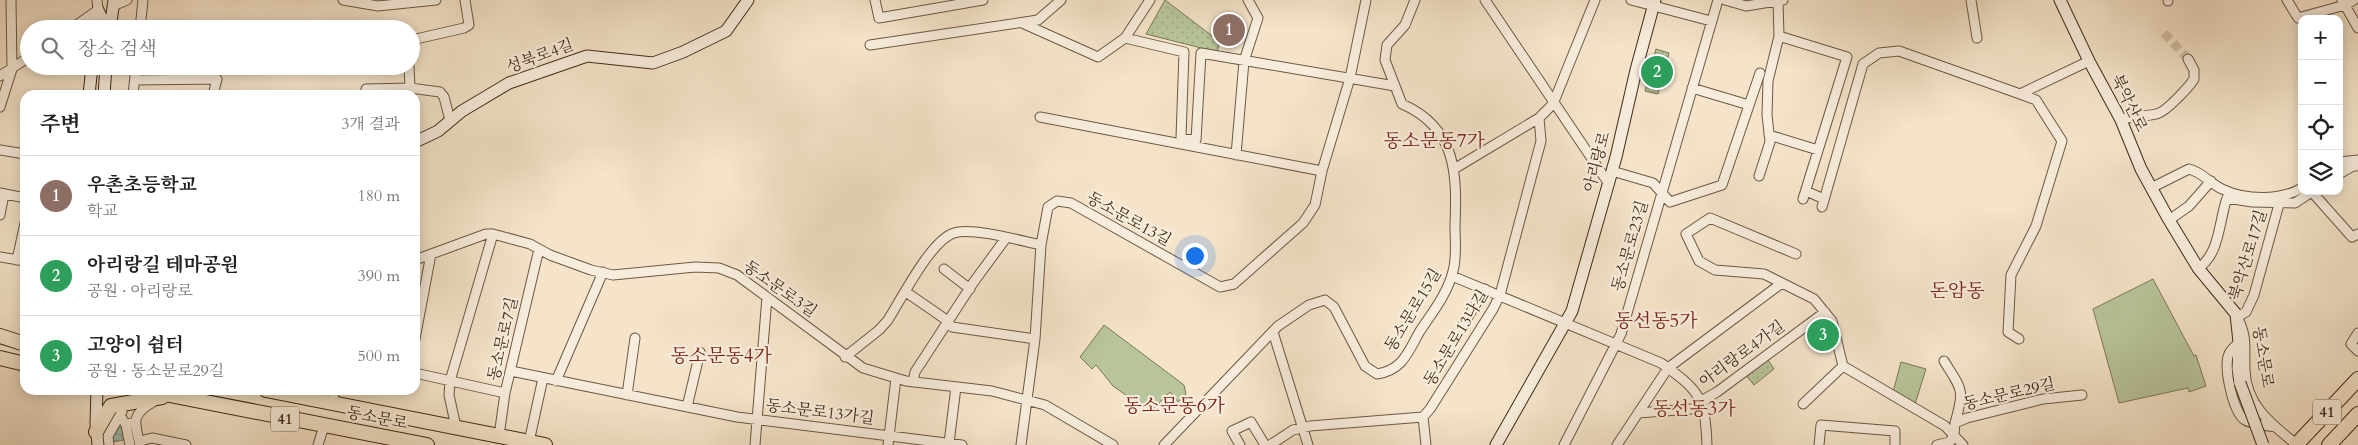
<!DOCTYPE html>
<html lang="ko">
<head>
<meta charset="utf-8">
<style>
  :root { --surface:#fff; --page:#f6f6f6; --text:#222; --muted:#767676; --line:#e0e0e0; --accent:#ea580c }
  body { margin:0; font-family:Cardo,"Noto Serif KR",serif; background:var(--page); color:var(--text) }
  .controls { position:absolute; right:15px; top:15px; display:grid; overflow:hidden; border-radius:10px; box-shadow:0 2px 12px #0003 }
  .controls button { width:45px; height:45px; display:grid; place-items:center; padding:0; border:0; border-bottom:1px solid var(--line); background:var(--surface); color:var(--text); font:25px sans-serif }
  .you { position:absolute; left:1194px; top:255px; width:18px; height:18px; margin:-12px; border:4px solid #fff; border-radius:50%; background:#1a73e8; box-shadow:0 0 0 8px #1a73e833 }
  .badge { display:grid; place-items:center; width:32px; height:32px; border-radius:50%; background:var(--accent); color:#fff; font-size:16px; font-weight:700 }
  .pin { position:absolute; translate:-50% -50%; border:2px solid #fff; box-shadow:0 1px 5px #0006 }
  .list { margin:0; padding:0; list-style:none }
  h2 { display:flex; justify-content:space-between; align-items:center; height:65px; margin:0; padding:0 20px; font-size:21px }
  h2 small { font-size:16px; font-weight:400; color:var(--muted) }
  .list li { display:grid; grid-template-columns:32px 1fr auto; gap:15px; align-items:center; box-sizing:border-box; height:80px; padding:0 20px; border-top:1px solid var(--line) }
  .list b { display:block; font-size:19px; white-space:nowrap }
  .list p { margin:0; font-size:16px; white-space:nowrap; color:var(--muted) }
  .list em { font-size:16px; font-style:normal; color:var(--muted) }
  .icon { flex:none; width:28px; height:28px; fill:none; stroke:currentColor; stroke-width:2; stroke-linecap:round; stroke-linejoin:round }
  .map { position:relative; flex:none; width:2358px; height:445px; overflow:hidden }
  .search { position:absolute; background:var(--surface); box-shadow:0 2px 12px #0003; left:20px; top:20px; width:400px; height:55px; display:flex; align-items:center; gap:12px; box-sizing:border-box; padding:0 18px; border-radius:28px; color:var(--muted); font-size:19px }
  .panel { position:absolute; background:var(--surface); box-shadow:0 2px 12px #0003; left:20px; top:90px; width:400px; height:305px; border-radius:15px }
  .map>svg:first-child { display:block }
</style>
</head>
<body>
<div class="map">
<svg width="2358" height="445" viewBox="0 0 2358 445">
  <defs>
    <pattern id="park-dots" width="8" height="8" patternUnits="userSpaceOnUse" patternTransform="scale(1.25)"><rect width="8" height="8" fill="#b8c59a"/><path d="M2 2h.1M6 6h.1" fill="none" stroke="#9fa984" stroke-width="1.8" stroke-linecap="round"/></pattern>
    <pattern id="water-rules" width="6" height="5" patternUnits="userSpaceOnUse" patternTransform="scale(1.25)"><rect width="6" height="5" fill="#9cbfb4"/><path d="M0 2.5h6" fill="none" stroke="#819b91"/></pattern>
  </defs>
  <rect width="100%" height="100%" fill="#f5e4ca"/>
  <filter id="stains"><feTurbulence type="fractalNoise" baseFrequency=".004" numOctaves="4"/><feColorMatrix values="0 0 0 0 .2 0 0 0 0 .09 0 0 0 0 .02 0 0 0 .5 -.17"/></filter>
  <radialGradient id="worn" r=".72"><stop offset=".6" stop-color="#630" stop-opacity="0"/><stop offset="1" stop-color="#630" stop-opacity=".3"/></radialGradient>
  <path fill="#b8c59a" stroke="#7c7857" d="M2153,279L2194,356L2196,355L2206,386L2189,392L2188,388L2119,403L2093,309Z
    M1104,325L1184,385L1186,394L1178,402L1170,392L1150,412L1113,386L1096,365L1092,369L1080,357Z
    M1901,362L1926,369L1915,404L1893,392Z"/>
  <path fill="url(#park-dots)" stroke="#7c7857" d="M1165,0L1220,42L1217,52L1146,34Z
    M1656,49L1669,53L1658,94L1645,91Z
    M1828,327L1831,337L1821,343L1815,333Z
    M1766,357L1774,369L1754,385L1744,373Z"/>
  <path fill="url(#water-rules)" stroke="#778374" d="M118,424L125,429L124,434L121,436L124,440L113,442L112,437Z"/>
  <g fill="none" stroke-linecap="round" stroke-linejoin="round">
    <path stroke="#d1bfa6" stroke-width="9" stroke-dasharray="9 4.5" stroke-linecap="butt" d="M2164,33L2188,59"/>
    <defs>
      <path id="street" d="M343,0L378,6L436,0
        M875,0L879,18L983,0
        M1485,0L1609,184
        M1631,0L1711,21
        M1725,0L1746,6L1783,0
        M1971,0L1977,38
        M2287,0L2298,18L2345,5L2354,0
        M2342,0L2358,28
        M2168,1V0
        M113,6L127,0
        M1022,23L1098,57L1125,38L1150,0
        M71,29L98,10L97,0
        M140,29L143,0
        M1779,36L1847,57L1803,199
        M1125,38L1184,52L1181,138L1196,140L1201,53L1395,86
        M870,45L1038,20L1061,0
        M411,52L416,39L464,28L469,25L465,0
        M409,66L410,88
        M0,76L29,57
        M135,80L217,79L213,95
        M1692,88L1749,105
        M366,89L410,88L440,92L444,97L450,120
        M133,95L136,66
        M0,107L12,69L11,0
        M1040,117L1322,171
        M2121,120C2133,115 2143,117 2156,114C2165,113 2189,87 2194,79V70L2188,59
        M1769,135L1818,150
        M0,150L25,154
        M1236,155L1244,61L1258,18L1248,0
        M2339,162L2358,160
        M1454,169L1539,118L1553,104L1595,0
        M1612,171L1653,183L1670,202L1722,185L1760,73
        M2339,174L2353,166H2358
        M1759,176L1770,142L1767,115L1768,81L1779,36L1778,1
        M2151,188L2189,169C2202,172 2211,184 2222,189C2245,200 2280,201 2302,188
        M1806,191L1824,199
        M2312,192L2352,237L2358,234
        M0,193L25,198
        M2281,197L2254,295L2246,312L2237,317C2248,337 2244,348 2245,370C2246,405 2271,424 2296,444
        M1822,207L1863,64L1879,53L1899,51L2020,94L2089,61
        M0,215L4,194
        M2169,220L2189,206L2211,181
        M1796,254L1710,218L1686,234L1699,261L1715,270L1764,274L1814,299L1832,321L1843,366L1945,426L1963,445
        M0,257L25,261
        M17,260L25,223
        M415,260L486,234H493L530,244L550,255L591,270L613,275L695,267L719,268L737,275L863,368L906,381L992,391L1045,405L1113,445
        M2198,268C2220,255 2219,220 2227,198L2252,202L2295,203L2313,191
        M944,269L970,289
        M1452,276L1661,363C1700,391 1705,397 1707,445
        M906,292L945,319L952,327L1035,339
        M1463,325L1485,289
        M1273,332L1308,445
        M2358,333L2351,344L2358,351
        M415,339L431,254
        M2019,339L2008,332L2011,275L2036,226L2062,141L2036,100L2020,94
        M2239,342C2236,346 2231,349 2229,354C2223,366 2233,413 2245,420C2253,425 2266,425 2275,427
        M845,357L879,330L888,320C902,298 931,240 954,233C972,227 1022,241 1041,245
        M1944,361C1962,390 1965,389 1955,423
        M511,371L737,417L962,445
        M415,373L505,393
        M556,381L603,272
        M913,382L915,372L973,283L1006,238
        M627,395L635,338
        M1701,401L1717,392L1825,312
        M332,403L335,390
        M1803,404L1843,366
        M687,407L700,352
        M122,412L120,415L126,425L131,423
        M1638,413L1704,408
        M1423,417L1426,445
        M126,425L130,445
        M456,427L449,395L450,381L493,234
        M499,436L505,393L539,249
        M140,441L152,438L186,445
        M529,442L543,378
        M949,443L956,387
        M109,445L108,436L120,415
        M140,445C135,423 130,415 153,402
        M318,445L324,426
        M755,445L767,297
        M888,445L896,378
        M1021,445L1035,339L1041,245L1048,207L1057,201L1071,203L1220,287L1234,284L1303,223L1315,205L1322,171L1350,78L1366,0
        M1164,445L1278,326L1309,305L1325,300L1334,307L1365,366L1377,374C1403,370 1408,352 1420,331C1432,313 1448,293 1453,271C1457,258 1455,240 1455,226C1457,174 1457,128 1402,104L1385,60L1387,45L1405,25L1415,0
        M1240,445L1232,431L1251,422L1265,445
        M1270,445L1293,430L1310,426L1423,417L1430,409L1493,309L1500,295L1541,141L1539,118
        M1564,445L1621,334L1718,0
        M1617,445L1668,368L1782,283
        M1819,445L1821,425L1895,431V445
        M1937,445L1950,442L1954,434L1955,423L1967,418L2043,399L2082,395"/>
      <path id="secondary" d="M2060,0L2089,61L2121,120L2141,169L2169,220L2198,268L2236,314L2239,342L2238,369L2240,383
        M98,10L107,29
        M96,29L98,10
        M110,29L114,0
        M89,95L92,66
        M104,95L106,66
        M415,142L438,131L462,111L509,83L587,56L653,63L683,52L726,31L748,0
        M97,390L96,423L98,445
        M1496,445L1572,311L1616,157L1636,70L1655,0"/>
      <path id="primary" d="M0,336L25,344
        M0,358L25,364
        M144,390L427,445
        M266,390L545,445
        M96,432L111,406L162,397
        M2296,445L2358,379
        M2329,445L2358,414"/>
    </defs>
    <use href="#street" stroke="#6c5842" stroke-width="11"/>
    <use href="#secondary" stroke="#3f2a14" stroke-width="13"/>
    <use href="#primary" stroke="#3f2a14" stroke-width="16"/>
    <use href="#street" stroke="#f8eddd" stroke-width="9"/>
    <use href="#secondary" stroke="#f8eddd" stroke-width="11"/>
    <use href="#primary" stroke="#f5e4ca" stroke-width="14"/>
    <defs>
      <path id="secondary-bridge" d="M2240,383L2263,445"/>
    </defs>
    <use href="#secondary-bridge" stroke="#3f2a14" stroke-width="13" stroke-linecap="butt"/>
    <use href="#secondary-bridge" stroke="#f8eddd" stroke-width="11"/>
  </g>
  <g text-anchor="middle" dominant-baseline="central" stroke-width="4.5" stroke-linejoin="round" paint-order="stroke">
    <g fill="#f8eddd" stroke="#766450" stroke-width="1">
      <rect x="2313" y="399.5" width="28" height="25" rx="4"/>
      <rect x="271" y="406.5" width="28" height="25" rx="4"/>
    </g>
    <g font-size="15" font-weight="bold" fill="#3f2a14">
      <text x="2327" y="412">41</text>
      <text x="285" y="419">41</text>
    </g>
    <g font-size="16" fill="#3f2a14" stroke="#f8eddd">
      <text transform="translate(540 56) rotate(-20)">성북로4길</text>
      <text transform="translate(2129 103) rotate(64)">북악산로</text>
      <text transform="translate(1597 162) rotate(-75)">아리랑로</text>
      <text transform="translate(1129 219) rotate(29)">동소문로13길</text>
      <text transform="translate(1630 246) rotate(-74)">동소문로23길</text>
      <text transform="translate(2248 255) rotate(-73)">북악산로17길</text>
      <text transform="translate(780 289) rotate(35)">동소문로3길</text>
      <text transform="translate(1413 310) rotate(-59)">동소문로15길</text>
      <text transform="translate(1456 338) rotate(-59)">동소문로13나길</text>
      <text transform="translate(503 339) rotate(-77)">동소문로7길</text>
      <text transform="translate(1742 354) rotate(-36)">아리랑로4가길</text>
      <text transform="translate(2263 357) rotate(81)">동소문로</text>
      <text transform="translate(2009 394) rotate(-13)">동소문로29길</text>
      <text transform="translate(820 412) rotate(7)">동소문로13가길</text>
      <text transform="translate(377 418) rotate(11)">동소문로</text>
    </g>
    <g font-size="19" fill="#7a1f14" stroke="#f8eddd">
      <text x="1434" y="141">동소문동7가</text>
      <text x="1957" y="291">돈암동</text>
      <text x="1656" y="321">동선동5가</text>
      <text x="721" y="356">동소문동4가</text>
      <text x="1174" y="406">동소문동6가</text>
      <text x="1694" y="409">동선동3가</text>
    </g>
  </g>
  <rect width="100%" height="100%" filter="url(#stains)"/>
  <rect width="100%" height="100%" fill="url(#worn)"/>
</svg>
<div class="controls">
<button>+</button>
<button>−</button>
<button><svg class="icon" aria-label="locate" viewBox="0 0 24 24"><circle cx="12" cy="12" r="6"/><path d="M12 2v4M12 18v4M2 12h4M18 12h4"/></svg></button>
<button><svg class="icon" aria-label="layers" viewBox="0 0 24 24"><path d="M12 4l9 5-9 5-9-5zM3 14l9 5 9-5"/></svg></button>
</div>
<div class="you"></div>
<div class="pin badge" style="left:1229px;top:30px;background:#8d6e63">1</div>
<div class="pin badge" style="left:1657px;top:72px;background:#2e9e5b">2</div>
<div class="pin badge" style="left:1823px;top:335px;background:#2e9e5b">3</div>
<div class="search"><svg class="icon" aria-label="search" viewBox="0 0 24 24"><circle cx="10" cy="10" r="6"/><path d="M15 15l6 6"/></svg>장소 검색</div>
<section class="panel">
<h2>주변<small>3개 결과</small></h2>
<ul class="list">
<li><span class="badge" style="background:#8d6e63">1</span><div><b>우촌초등학교</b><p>학교</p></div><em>180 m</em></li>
<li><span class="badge" style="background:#2e9e5b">2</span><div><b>아리랑길 테마공원</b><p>공원 · 아리랑로</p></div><em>390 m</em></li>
<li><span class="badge" style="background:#2e9e5b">3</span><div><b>고양이 쉼터</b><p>공원 · 동소문로29길</p></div><em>500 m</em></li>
</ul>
</section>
</div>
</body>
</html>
